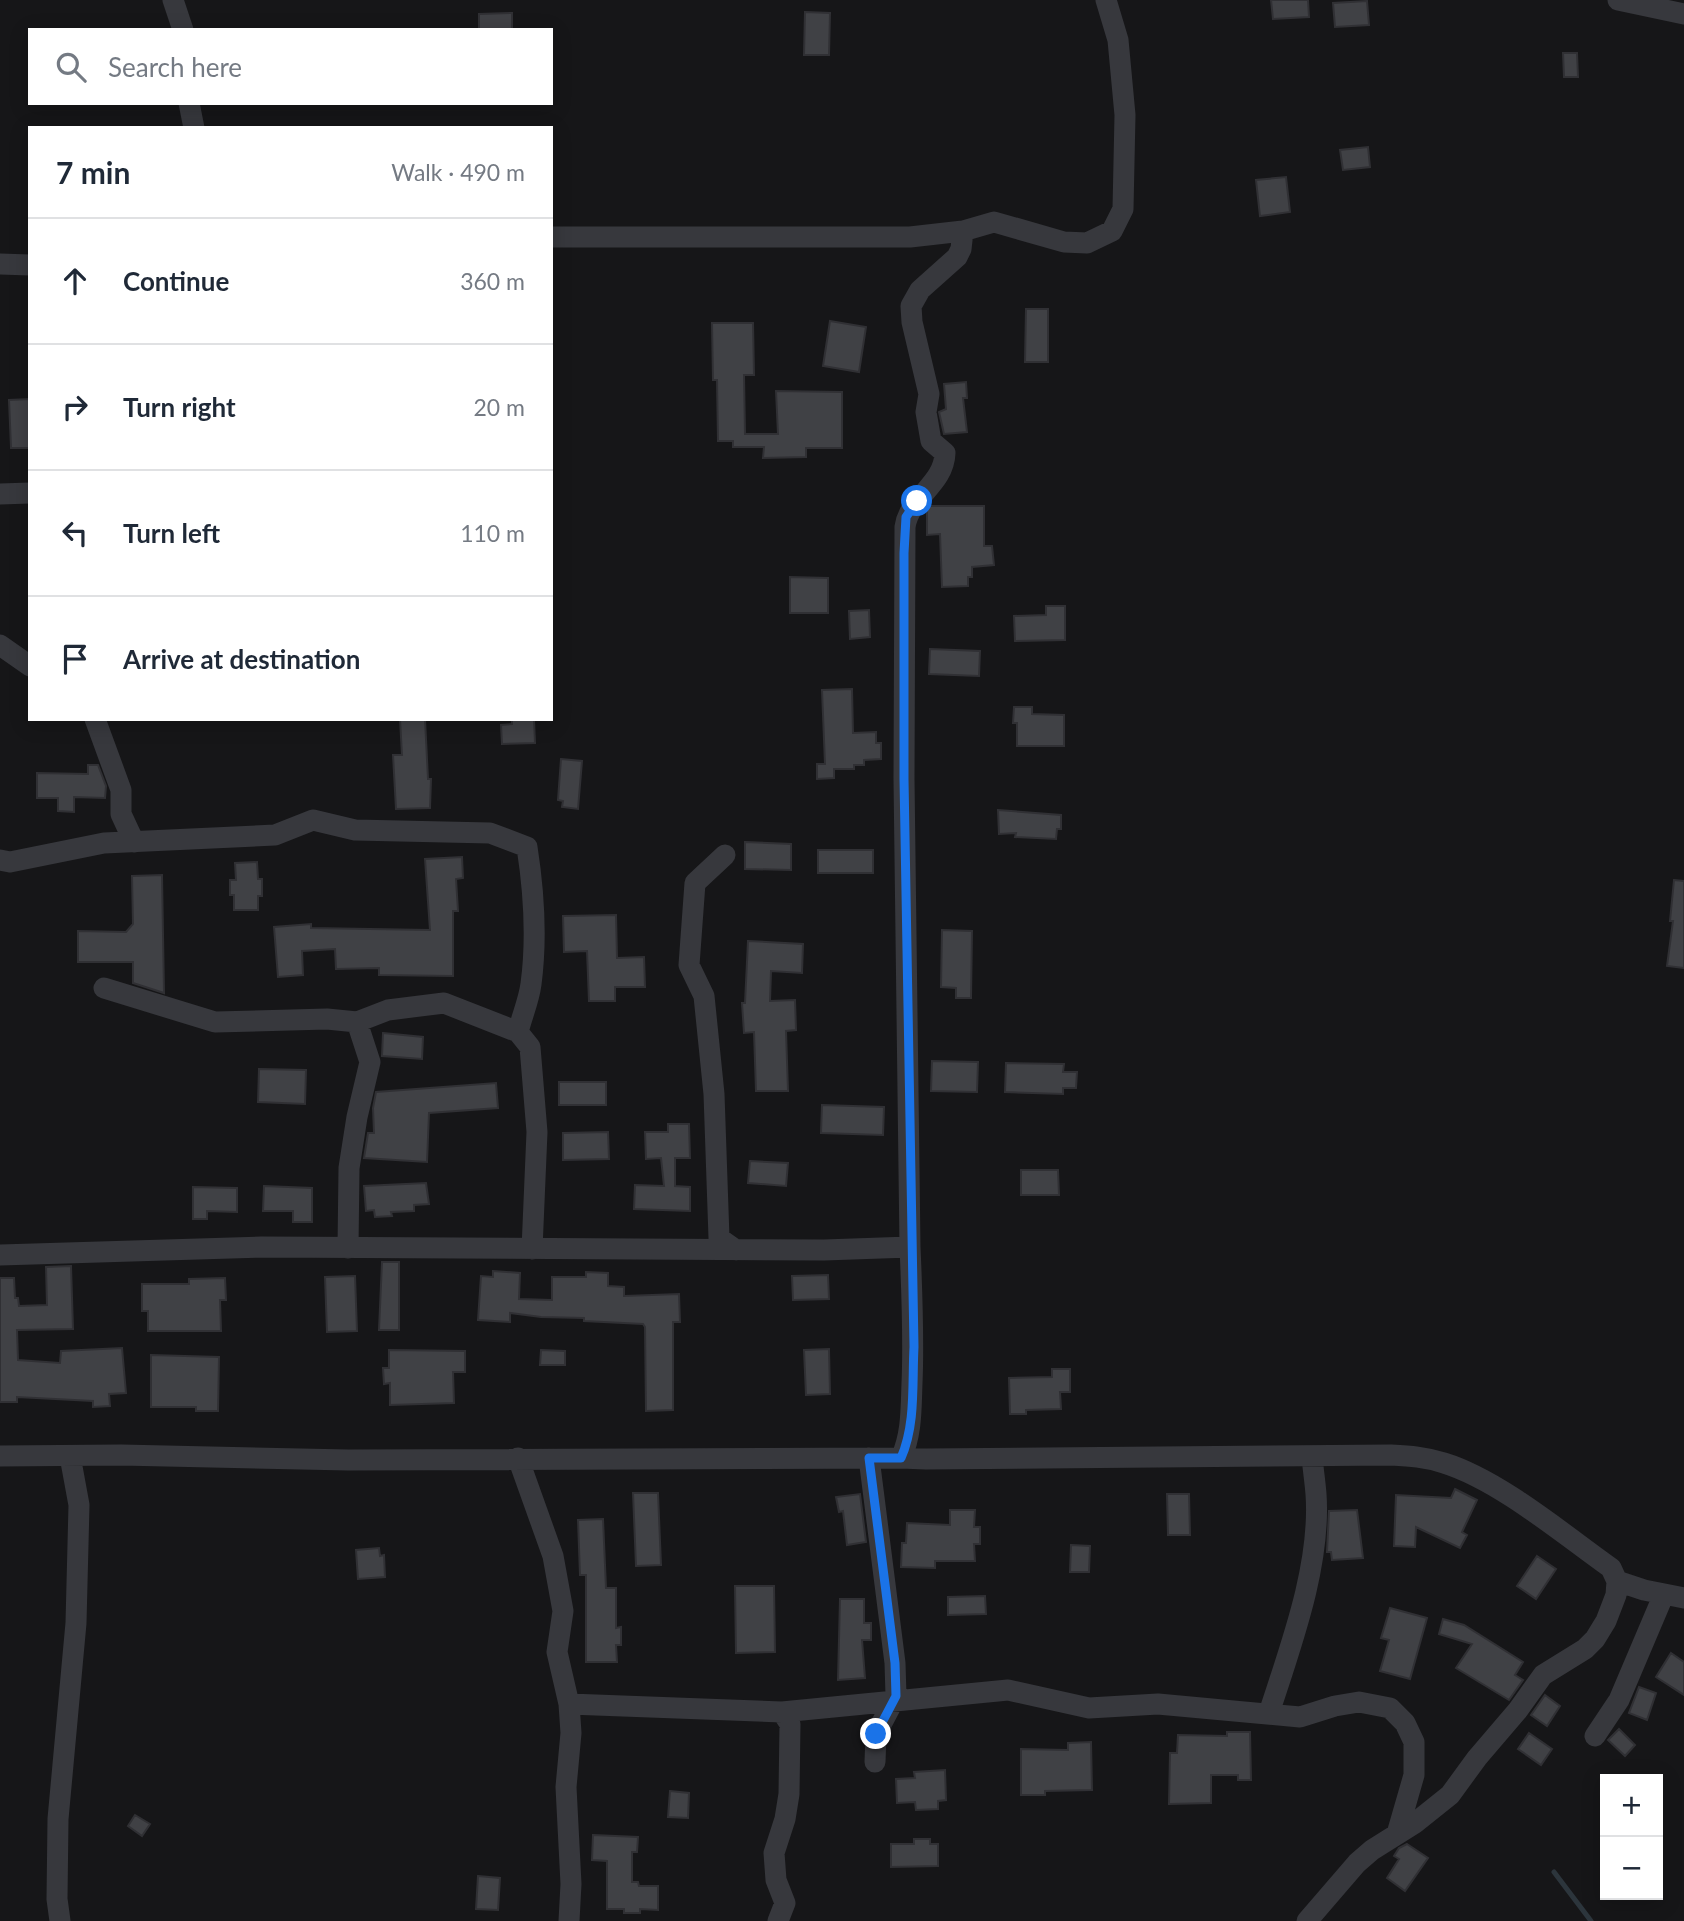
<!DOCTYPE html>
<html lang="en">
<head>
<meta charset="utf-8">
<style>
  :root { --surface:#fff; --page:#f2f2f3; --text:#1f2937; --muted:#747a83; --line:#e0e1e3 }
  body { margin:0; font-family:Lato,sans-serif; background:var(--page); color:var(--text) }
  .controls { position:absolute; right:21px; bottom:21px; display:grid; overflow:hidden; border-radius:0px; box-shadow:0 4px 18px #0003 }
  .controls button { width:63px; height:63px; display:grid; place-items:center; padding:0; border:0; border-bottom:2px solid var(--line); background:var(--surface); color:var(--text); font:35px sans-serif }
  .stop { position:absolute; width:21px; height:21px; margin:-16px; border:5px solid #1a73e8; border-radius:50%; background:#fff }
  .stop.end { background:#1a73e8; border-color:#fff; box-shadow:0 2px 7px #0008 }
  .list { margin:0; padding:0; list-style:none }
  h2 { display:flex; justify-content:space-between; align-items:center; height:91px; margin:0; padding:0 28px; font-size:30px }
  h2 small { font-size:23px; font-weight:400; color:var(--muted) }
  .list li { display:grid; grid-template-columns:46px 1fr auto; gap:21px; align-items:center; box-sizing:border-box; height:126px; padding:0 28px; border-top:2px solid var(--line) }
  .list b { display:block; font-size:26px; white-space:nowrap }
  .list em { font-size:23px; font-style:normal; color:var(--muted) }
  .icon { flex:none; width:38px; height:38px; fill:none; stroke:currentColor; stroke-width:2; stroke-linecap:round; stroke-linejoin:round }
  .map { position:relative; flex:none; width:1684px; height:1921px; overflow:hidden }
  .search { position:absolute; background:var(--surface); box-shadow:0 4px 18px #0003; left:28px; top:28px; width:525px; height:77px; display:flex; align-items:center; gap:18px; box-sizing:border-box; padding:0 24px; border-radius:0px; color:var(--muted); font-size:26px }
  .panel { position:absolute; background:var(--surface); box-shadow:0 4px 18px #0003; left:28px; top:126px; width:525px; height:595px; border-radius:0px }
  .map>svg:first-child { display:block }
</style>
</head>
<body>
<div class="map">
<svg width="1684" height="1921" viewBox="0 0 1684 1921">
  <rect width="100%" height="100%" fill="#161618"/>
  <g fill="none" stroke-linecap="round" stroke-linejoin="round">
    <path stroke="#2c353c" stroke-width="5" d="M1554,1872L1591,1921"/>
  </g>
  <path fill="#404145" stroke="#303034" stroke-width="2" d="M1271,0H1308L1309,17L1273,19Z
    M1367,1L1369,25L1335,27L1333,3Z
    M805,12L830,13L829,55H804Z
    M512,13V30H479V14Z
    M1563,53H1577L1578,77H1564Z
    M1368,147L1370,167L1343,170L1340,150Z
    M1286,177L1290,212L1260,216L1256,180Z
    M1026,309H1048V362H1025Z
    M830,321L866,327L859,372L823,366Z
    M712,323H753L754,375H744L745,434H778L776,391L842,392V448H806V457L763,458L764,447H733V441H718L717,380H713Z
    M966,382L967,398H963L967,432L944,434L939,412L946,409L944,384Z
    M30,399V448H11L9,400Z
    M930,506H984V546H992L994,565L972,567V577H968V586L942,587L940,534L927,535V510Z
    M790,577L828,578V613H790Z
    M1046,606H1065V640L1015,641L1014,616L1046,615Z
    M869,610L870,637L850,639L849,611Z
    M930,649L980,651L979,676L929,674Z
    M852,689L853,733L876,732V743H881V759L864,760V765H854V769H834V778L817,779V764H825L822,690Z
    M1014,707H1032V714L1064,715V746H1017V723H1013Z
    M400,719H425L428,779H431L430,808L396,809L393,755H402Z
    M512,719H534L535,743L502,744L501,725L512,724Z
    M561,759L582,761L578,809L562,807L563,801L558,800Z
    M88,765H98L106,786L105,798L74,797V812L58,811V798H37V773L88,774Z
    M998,810L1061,815V829H1057L1056,839L1015,837L1016,833L999,834Z
    M745,842L791,844V870L745,869Z
    M818,850H873V873H818Z
    M462,857L463,878L456,879L458,911H453V976L379,975V968L336,969L335,949L302,951L303,975L278,977L274,927L311,924V928L430,930L425,859Z
    M257,862L258,879H262V896H258V910H234V895H230V880H236L235,863Z
    M162,875L164,993L133,983V962H78V931L126,932L133,924L132,876Z
    M1674,880L1684,881V968L1667,966L1673,921H1670Z
    M616,915L617,958L644,957L645,987H615V1001H589L587,951L564,952L563,916Z
    M942,930L972,931L971,998H956V988L941,987Z
    M748,941L803,944L802,973L771,971L770,1001L795,1000L796,1030L786,1031L788,1091H756L754,1032L744,1033L742,1003H745Z
    M383,1033L423,1037L422,1059L382,1056Z
    M932,1061L978,1062L977,1092L931,1091Z
    M1006,1063L1064,1064L1063,1072H1077L1076,1088H1063V1094L1005,1092Z
    M259,1069L306,1070L305,1104L258,1102Z
    M559,1082H606V1105H559Z
    M496,1083L498,1108L429,1113L427,1162L364,1158L368,1133H374L373,1108L376,1092Z
    M822,1105L884,1107L883,1135L821,1133Z
    M668,1124H689L690,1158H675V1186L690,1187V1211L634,1209L635,1185L664,1186L661,1158L646,1159L645,1132H668Z
    M608,1132L609,1159L563,1160V1133Z
    M750,1161L788,1163L786,1186L748,1183Z
    M1021,1170H1058L1059,1195H1021Z
    M426,1183L429,1204L414,1205V1211L391,1212L392,1216L375,1217L374,1210L366,1211L364,1186Z
    M264,1186L312,1188V1222H293V1211H263Z
    M193,1187L237,1188V1212L207,1211V1219H193Z
    M382,1262H399V1330H379Z
    M71,1266L73,1329L17,1330L18,1360L60,1363L61,1351L122,1348L126,1393L109,1394L110,1406L93,1407V1401L17,1397V1402H0V1278H14L15,1298H18L19,1306L47,1305L46,1267Z
    M493,1271L520,1273L519,1299L552,1300V1277H586V1272L608,1273V1286L624,1287V1296L679,1294L680,1322H673V1410L646,1411L645,1327L643,1324L584,1321V1318L541,1317L510,1313V1322L478,1320L481,1276L493,1277Z
    M828,1275L829,1299L793,1300L792,1276Z
    M355,1276L357,1331L327,1332L325,1277Z
    M225,1278L226,1300H220L221,1331H148V1311H142V1284H189V1279Z
    M829,1349L830,1394L806,1395L804,1350Z
    M389,1350L465,1351V1372H453L454,1403L390,1405V1383L384,1384L383,1368H389Z
    M541,1350L565,1351V1365H540Z
    M151,1355L219,1357L218,1411H196V1407H151Z
    M1052,1369H1070V1392H1060L1061,1409L1026,1410V1414H1010L1009,1378L1052,1377Z
    M1455,1489L1477,1500L1462,1532L1467,1535L1460,1548L1416,1527L1415,1547L1394,1546L1396,1495L1451,1498Z
    M633,1493H658L661,1565L636,1566Z
    M860,1494L866,1542L847,1545L843,1511L839,1512L836,1497Z
    M1167,1494H1189L1190,1535H1168Z
    M950,1510H975L974,1527H980V1544H974L975,1561H935V1568L901,1567L902,1543H906L907,1523L950,1525Z
    M1357,1510L1363,1558L1332,1560L1331,1552H1327L1329,1511Z
    M603,1519L606,1588H616V1628L621,1627V1645H616L617,1662H586V1575H580L578,1520Z
    M1071,1545L1090,1546L1089,1572H1070Z
    M379,1548L380,1556L384,1555L385,1577L358,1579L356,1550Z
    M1537,1556L1556,1569L1536,1599L1517,1586Z
    M735,1586H774L775,1652L736,1653Z
    M985,1596L986,1614L948,1615V1597Z
    M840,1599H864V1623H871V1640H862L865,1678L838,1680Z
    M1390,1608L1427,1618L1410,1679L1380,1671L1389,1640L1381,1638Z
    M1443,1619L1464,1625L1523,1662L1515,1675L1523,1680L1509,1700L1456,1668L1472,1644L1439,1634Z
    M1671,1653L1684,1662V1695L1656,1677Z
    M1639,1687L1656,1693L1647,1720L1629,1713Z
    M1545,1695L1560,1706L1547,1726L1531,1715Z
    M1619,1729L1635,1745L1625,1756L1608,1740Z
    M1227,1732H1250L1251,1780H1238V1775H1211V1803L1169,1804L1170,1753H1177L1178,1735L1227,1736Z
    M1529,1733L1552,1749L1541,1765L1518,1749Z
    M1091,1742L1092,1790L1045,1791V1795H1021V1749L1068,1750V1743Z
    M945,1770L946,1800L938,1801V1809L916,1810L915,1802L897,1803L896,1779L915,1778L914,1772Z
    M670,1791L689,1793L688,1818L668,1817Z
    M135,1815L150,1824L142,1836L128,1826Z
    M593,1835L638,1837L637,1852H632V1882H638L639,1886H658V1910L640,1909V1913H624V1909H607V1861L592,1860Z
    M914,1839H930V1844H938V1866L891,1867V1844H914Z
    M1407,1844L1428,1858L1405,1891L1387,1878L1399,1859L1394,1856L1399,1848Z
    M478,1876L500,1878L498,1910L476,1909Z"/>
  <g fill="none" stroke-linecap="round" stroke-linejoin="round">
    <path stroke="#37383d" stroke-width="21" d="M173,0L183,30
      M1618,0L1684,14
      M189,103L194,128
      M551,237H910L963,231L994,222L1064,242L1087,243L1112,231L1123,209L1125,115L1118,40L1106,0
      M0,264L30,265
      M0,494L30,493
      M0,645L30,666
      M95,719L121,790V814L134,842
      M725,855L695,883L689,965L704,996L714,1094L719,1238L736,1250
      M0,860L10,862L104,843L275,835L313,820L355,830L490,833L527,847C534,892 537,939 531,984C529,1000 522,1016 518,1032
      M104,988L215,1022L327,1019L357,1022L388,1010L444,1003L518,1032L530,1047L537,1132L532,1249
      M910,1247L904,779L905,527C909,497 944,485 945,453L931,441L926,412L929,394L912,322L911,306L920,290L957,257L961,249L963,231
      M348,1248L349,1168L357,1117L370,1062L357,1022
      M0,1255L261,1247L824,1250L910,1247C912,1292 914,1337 912,1383C911,1408 912,1434 901,1458
      M0,1456L121,1455L348,1460L901,1458L926,1459L1391,1455C1409,1456 1426,1457 1444,1463C1499,1480 1563,1534 1611,1568L1617,1581L1616,1595L1606,1621L1595,1639L1585,1649L1543,1675L1518,1710L1477,1758L1450,1795L1415,1823L1372,1850L1357,1863L1307,1921
      M518,1458L553,1556L563,1611L557,1652L569,1704L571,1733L566,1787L571,1884L569,1921
      M869,1458L895,1663L896,1696L876,1734L875,1762
      M1617,1581L1644,1590L1684,1598
      M569,1704L782,1712L1008,1690L1089,1708L1158,1704L1300,1717L1335,1706L1359,1702L1390,1708L1405,1723L1414,1742V1775L1397,1834
      M1269,1713C1291,1645 1321,1565 1316,1494C1315,1481 1313,1469 1312,1456
      M1595,1736L1619,1700L1664,1594
      M60,1921L57,1899L58,1819L76,1623L79,1505L70,1456
      M778,1921L785,1903L776,1880L774,1853L785,1819L789,1794L790,1724L782,1712"/>
  </g>
  <g fill="none" stroke-linecap="round" stroke-linejoin="round">
    <path stroke="#1a73e8" stroke-width="9" d="M876,1734L896,1696L895,1663L869,1458H901C916,1424 912,1383 914,1347L904,779V553L906,517L917,501"/>
  </g>
</svg>
<div class="controls">
<button>+</button>
<button>−</button>
</div>
<div class="stop" style="left:917px;top:501px"></div>
<div class="stop end" style="left:876px;top:1734px"></div>
<div class="search"><svg class="icon" aria-label="search" viewBox="0 0 24 24"><circle cx="10" cy="10" r="6"/><path d="M15 15l6 6"/></svg>Search here</div>
<section class="panel">
<h2>7 min<small>Walk · 490 m</small></h2>
<ul class="list">
<li><svg class="icon" aria-label="ahead" viewBox="0 0 24 24"><path d="M12 20V5M6 11l6-6 6 6"/></svg><div><b>Continue</b></div><em>360 m</em></li>
<li><svg class="icon" aria-label="right" viewBox="0 0 24 24"><path d="M7 20v-9h11M14 6l5 5-5 5"/></svg><div><b>Turn right</b></div><em>20 m</em></li>
<li><svg class="icon" aria-label="left" viewBox="0 0 24 24"><path d="M17 20v-9H6M10 6l-5 5 5 5"/></svg><div><b>Turn left</b></div><em>110 m</em></li>
<li><svg class="icon" aria-label="arrive" viewBox="0 0 24 24"><path d="M6 21V4h12l-3 4 3 4H6"/></svg><div><b>Arrive at destination</b></div></li>
</ul>
</section>
</div>
</body>
</html>
